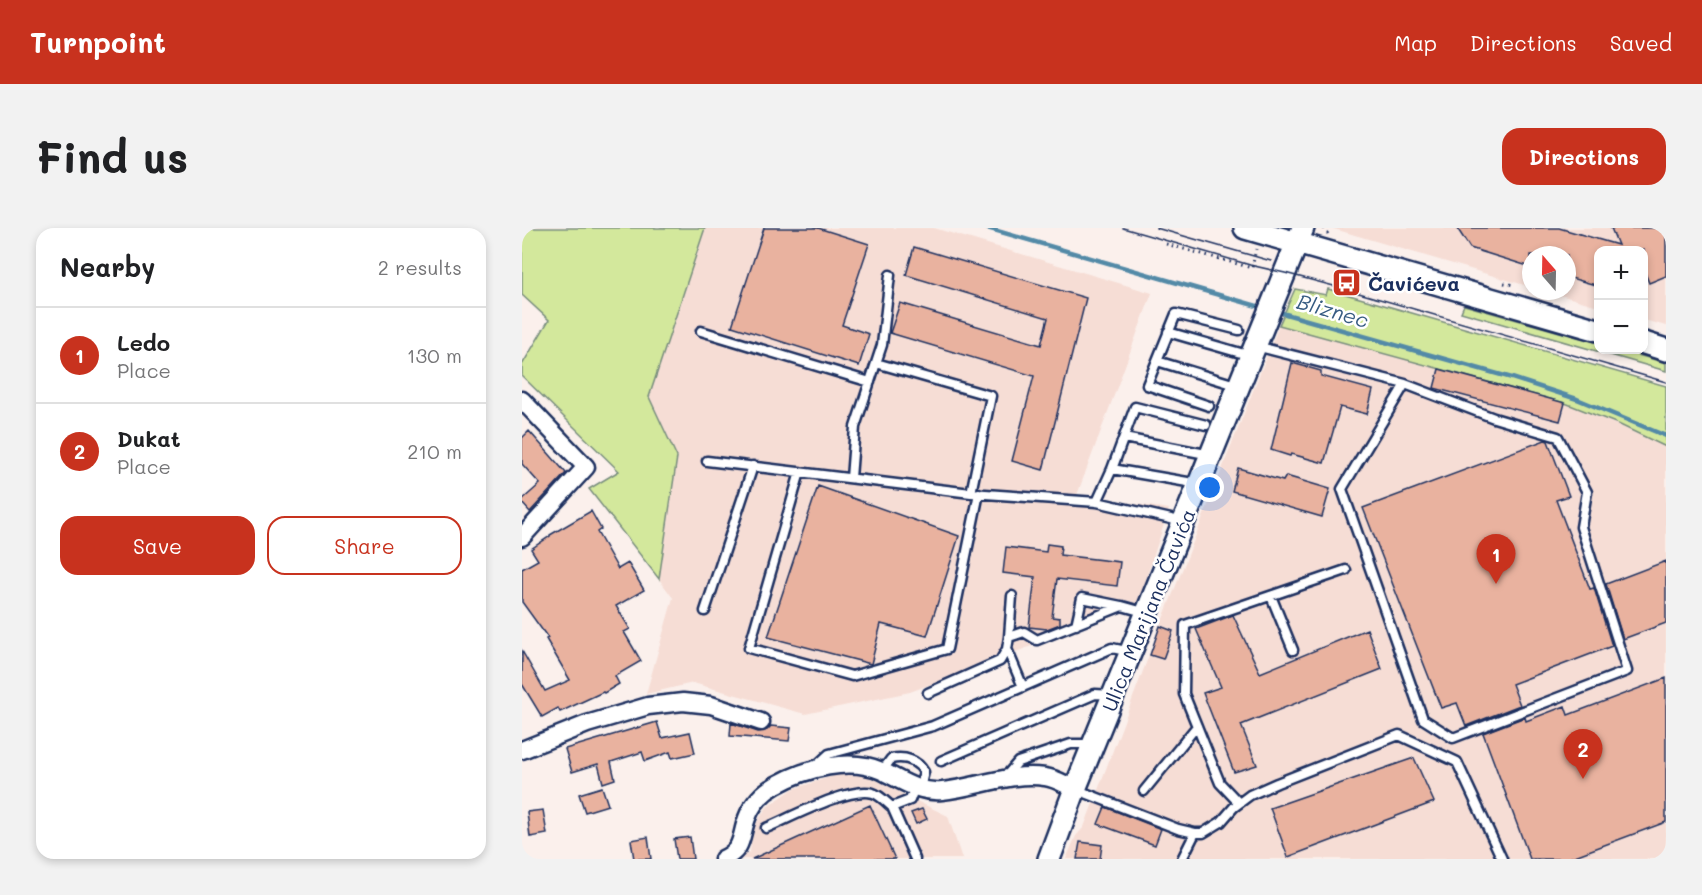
<!DOCTYPE html>
<html lang="en">
<head>
<meta charset="utf-8">
<style>
  :root { --surface:#fff; --page:#f2f2f2; --text:#202124; --muted:#757577; --line:#e0e0e0; --accent:#c8321e }
  body { margin:0; font-family:Mali,sans-serif; background:var(--page); color:var(--text) }
  .controls { position:absolute; right:18px; top:18px; display:grid; overflow:hidden; border-radius:12px; box-shadow:0 3px 9px #0003 }
  .controls button { width:54px; height:54px; display:grid; place-items:center; padding:0; border:0; border-bottom:2px solid var(--line); background:var(--surface); color:var(--text); font:30px sans-serif }
  .compass { position:absolute; left:1000px; top:18px; width:54px; height:54px; border-radius:50%; background:var(--surface); box-shadow:0 3px 9px #0003; rotate:340deg }
  .you { position:absolute; left:688px; top:260px; width:21px; height:21px; margin:-15px; border:4px solid #fff; border-radius:50%; background:#1a73e8; box-shadow:0 0 0 9px #1a73e833 }
  .badge { display:grid; place-items:center; width:39px; height:39px; border-radius:50%; background:var(--accent); color:#fff; font-size:20px; font-weight:700 }
  .pin { position:absolute; translate:-50% -50px; filter:drop-shadow(0 2px 3px #0008) }
  .pin::after { content:''; position:absolute; top:32px; width:21px; height:18px; background:inherit; clip-path:polygon(0 0,100% 0,50% 100%) }
  .list { margin:0; padding:0; list-style:none }
  h2 { display:flex; justify-content:space-between; align-items:center; height:78px; margin:0; padding:0 24px; font-size:26px }
  h2 small { font-size:20px; font-weight:400; color:var(--muted) }
  .list li { display:grid; grid-template-columns:39px 1fr auto; gap:18px; align-items:center; box-sizing:border-box; height:96px; padding:0 24px; border-top:2px solid var(--line) }
  .list b { display:block; font-size:22px; white-space:nowrap }
  .list p { margin:0; font-size:20px; white-space:nowrap; color:var(--muted) }
  .list em { font-size:20px; font-style:normal; color:var(--muted) }
  .actions { display:flex; gap:12px; padding:18px 24px }
  .actions a { flex:1; padding:14px 0; border:2px solid var(--accent); border-radius:18px; text-align:center; font-size:21px; color:var(--accent) }
  .actions .main { background:var(--accent); color:#fff }
  .map { position:relative; flex:none; width:1144px; height:631px; overflow:hidden; border-radius:18px }
  header { display:flex; align-items:center; gap:36px; box-sizing:border-box; height:84px; padding:0 30px; background:var(--accent); color:#fff }
  header strong { font-size:28px }
  nav { display:flex; gap:33px; margin-inline-start:auto; font-size:21px }
  .intro { display:flex; align-items:center; justify-content:space-between; box-sizing:border-box; height:144px; padding:0 36px }
  h1 { margin:0; font-size:42px }
  .button { padding:15px 27px; border-radius:18px; background:var(--accent); color:#fff; font-size:21px; font-weight:700 }
  main { display:flex; gap:36px; padding:0 36px }
  aside { flex:1; background:var(--surface); border-radius:18px; box-shadow:0 3px 9px #0003 }
  .map>svg:first-child { display:block }
</style>
</head>
<body>
<header>
<strong>Turnpoint</strong>
<nav><a>Map</a><a>Directions</a><a>Saved</a></nav>
</header>
<div class="intro"><h1>Find us</h1><a class="button">Directions</a></div>
<main>
<aside>
<h2>Nearby<small>2 results</small></h2>
<ul class="list">
<li><span class="badge">1</span><div><b>Ledo</b><p>Place</p></div><em>130 m</em></li>
<li><span class="badge">2</span><div><b>Dukat</b><p>Place</p></div><em>210 m</em></li>
</ul>
<div class="actions"><a class="main">Save</a><a>Share</a></div>
</aside>
<div class="map">
<svg width="1144" height="631" viewBox="0 0 1144 631">
  <rect width="100%" height="100%" fill="#fbf0ec"/>
  <filter id="ink" filterUnits="userSpaceOnUse"><feTurbulence type="fractalNoise" baseFrequency=".0167" numOctaves="2"/><feDisplacementMap in="SourceGraphic" scale="12" xChannelSelector="R" yChannelSelector="G"/><feConvolveMatrix kernelMatrix="1 2 1 2 8 2 1 2 1" color-interpolation-filters="sRGB"/></filter>
  <g filter="url(#ink)">
    <path fill="#f6ddd5" d="M183,0H412L630,65L555,267L647,281L615,378L388,464L283,486L171,455L124,466L151,370L137,351L155,229L127,169Z
      M809,0H1144V98L1122,92V22H1076V78L1024,63H1045V27H1009V59Z
      M757,97L1043,175L1096,197L1144,219V631H544L554,608L562,599L638,398Z
      M348,546L382,567L426,588L440,631H213L228,624L231,600L245,579L271,561L314,547Z"/>
    <path fill="#d3e89c" stroke="#778c7d" stroke-width="1.5" d="M0,0H183L127,169L155,229L137,351L67,261L97,243L0,148V137L27,92L0,67Z
      M773,61L804,67L806,61L1144,158V219L1096,196L1043,175L757,97Z
      M942,77L1076,115V122H1098L1144,135V143L939,84Z"/>
    <g fill="none" stroke-linecap="round" stroke-linejoin="round">
      <path stroke="#538aa7" stroke-width="4.5" d="M465,0L742,80
        M753,83L990,150L1055,171L1144,208"/>
    </g>
    <path fill="#e9b29f" stroke="#1b2f5e" stroke-width="1.5" d="M242,0H296L347,16L320,97L347,106L337,138L210,98Z
      M935,0H1037L1096,17L1089,0H1144V48L1127,55L1122,42V22H1077V58L1045,49V27H1009V39L948,20Z
      M392,19L564,70L521,242L490,233L512,148L368,105L378,75L519,117L526,90L384,47Z
      M770,135L799,143V148L851,162L845,186L818,179L802,235L769,226L768,228L749,222Z
      M917,141L1043,175L1038,193L912,160Z
      M7,203L44,245L8,284L0,275V272L18,256L0,236V210Z
      M1023,212L1026,213L1047,268L1034,272L1068,361L1072,360L1090,418L990,456L998,477L944,498L935,475L919,480L841,280Z
      M716,240L761,253L764,248L808,261L800,289L710,263Z
      M296,258L437,308L405,408L359,396L349,436L246,409Z
      M69,283L79,301L75,304L96,341L106,335L122,362L94,378L108,401L102,404L119,433L93,448L97,456L82,465L81,464L38,484L36,480L20,489L0,456V423L23,463L48,452L24,411L26,410L0,374V341L16,332L9,321L28,308V307Z
      M525,316L539,318L538,327L598,334L595,358L535,351L530,389L538,390V396L525,401L507,399L513,349L481,345L484,319L524,324Z
      M1144,333V395L1101,411L1084,356Z
      M711,387L738,445L845,401L860,441L719,497L735,537L712,544L681,465L699,459L674,401Z
      M638,398L651,403L641,431L628,427Z
      M1144,450V594L1045,631H1008L961,505L1003,489L1004,493L1043,478L1046,487Z
      M135,494L140,510L168,504L173,525L150,530L148,524L123,533L120,524L89,534L93,551L81,555L76,536L50,544L43,521Z
      M209,495L236,504L245,502L249,498L269,500L267,513L208,508Z
      M892,530L912,574L766,629L748,580Z
      M80,559L86,577L63,584L57,566Z
      M348,577L373,631H230Z
      M583,579L639,601L633,617L576,596Z
      M400,581L405,591L394,596L389,585Z
      M21,582L25,606L8,609L5,584Z
      M126,609L129,631H112L109,612Z
      M168,609L171,631H155L152,611Z
      M558,614L580,617L578,631H555Z"/>
    <g fill="none" stroke-linecap="round" stroke-linejoin="round">
      <defs>
        <path id="service" d="M179,103L348,154
          M646,104L729,128
          M734,118L883,156L972,190L1036,209L1065,264L1059,299L1105,443L931,510L901,491L820,261L883,156
          M635,133L717,158
          M354,135L469,168L449,265
          M687,178L625,157L654,86L717,102
          M602,210L689,227
          M185,233L449,265L575,274L662,294
          M590,241L677,256
          M278,244L227,420L330,448L425,421L457,265
          M329,250L333,199L360,117L368,47
          M575,274L590,241L613,179L684,197
          M749,368L771,422
          M183,383L231,238
          M554,397L560,370L599,378
          M487,409L490,368
          M501,459L485,421L487,409L502,404L515,412L600,378L625,385
          M406,465L478,433L485,421
          M419,533L573,466L591,467
          M295,537L307,526L411,498L590,420L609,424
          M360,543L369,531C383,528 395,532 402,544L398,560
          M484,548L496,534L549,516H569
          M553,561L656,601L673,605H681L699,594L712,579L728,567L755,555L877,507L935,534L980,631
          M622,563L675,498
          M717,575L698,555L662,466L663,397L824,342
          M244,600C268,590 327,558 351,565C358,567 365,575 370,579
          M393,631L370,579L388,572L393,559
          M660,631L673,605"/>
        <path id="minor" d="M0,172L64,239L0,309
          M0,522L65,496L126,478L161,474L189,477L239,494
          M201,631C222,621 218,609 225,590C230,576 241,564 254,557C284,540 328,529 360,543C379,552 396,565 420,563C454,560 488,544 523,549C533,550 544,557 553,561"/>
        <path id="tertiary" d="M723,0L1076,102
          M1122,115L1144,122
          M527,631L553,561L781,0"/>
      </defs>
      <use href="#service" stroke="#1b2f5e" stroke-width="13"/>
      <use href="#minor" stroke="#1b2f5e" stroke-width="21"/>
      <use href="#tertiary" stroke="#1b2f5e" stroke-width="26"/>
      <path stroke="#1b2f5e" stroke-width="3" stroke-dasharray="1.5 4.5" stroke-linecap="butt" d="M802,0L806,6
        M644,16L730,40L734,21
        M982,55L992,57"/>
      <use href="#service" stroke="#fff" stroke-width="8"/>
      <use href="#minor" stroke="#fff" stroke-width="16"/>
      <use href="#tertiary" stroke="#fff" stroke-width="21"/>
      <path stroke="#1b2f5e" stroke-width="1.5" d="M601,0L728,37L763,45L823,61L1144,154
        M634,0L749,33"/>
    </g>
  </g>
  <defs>
    <symbol id="bus-square" viewBox="-11 -11 22 22"><rect x="-9" y="-9" width="18" height="18" rx="4" fill="#c8321e" stroke="#fff"/><path d="M-5-6H5V4H4V6H2V4H-2V6H-4V4H-5ZM-3.5-4V0h7V-4ZM-3.5 1.2v1.5H-2V1.2ZM2 1.2v1.5H3.5V1.2Z" fill="#fff"/></symbol>
  </defs>
  <g fill-rule="evenodd">
    <use href="#bus-square" x="808" y="38" width="33" height="33"/>
  </g>
  <g text-anchor="middle" dominant-baseline="central" stroke-width="5" stroke-linejoin="round" paint-order="stroke">
    <g font-size="20" font-weight="bold" fill="#1b2f5e" stroke="#fff" text-anchor="start">
      <text x="846" y="55">Čavićeva</text>
    </g>
    <g font-size="20" fill="#1b2f5e" stroke="#fff">
      <text transform="translate(626 382) rotate(-68)">Ulica Marijana Čavića</text>
    </g>
    <g font-size="21" font-style="italic" fill="#375c82" stroke="#fff">
      <text transform="translate(811 82) rotate(16)">Bliznec</text>
    </g>
  </g>
</svg>
<div class="controls">
<button>+</button>
<button>−</button>
</div>
<svg class="compass" viewBox="-18 -18 36 36"><path d="M0-13l5 13h-10z" fill="#e53935"/><path d="M0 13l5-13h-10z" fill="#757577"/></svg>
<div class="you"></div>
<div class="pin badge" style="left:974px;top:356px">1</div>
<div class="pin badge" style="left:1061px;top:551px">2</div>
</div>
</main>
</body>
</html>
